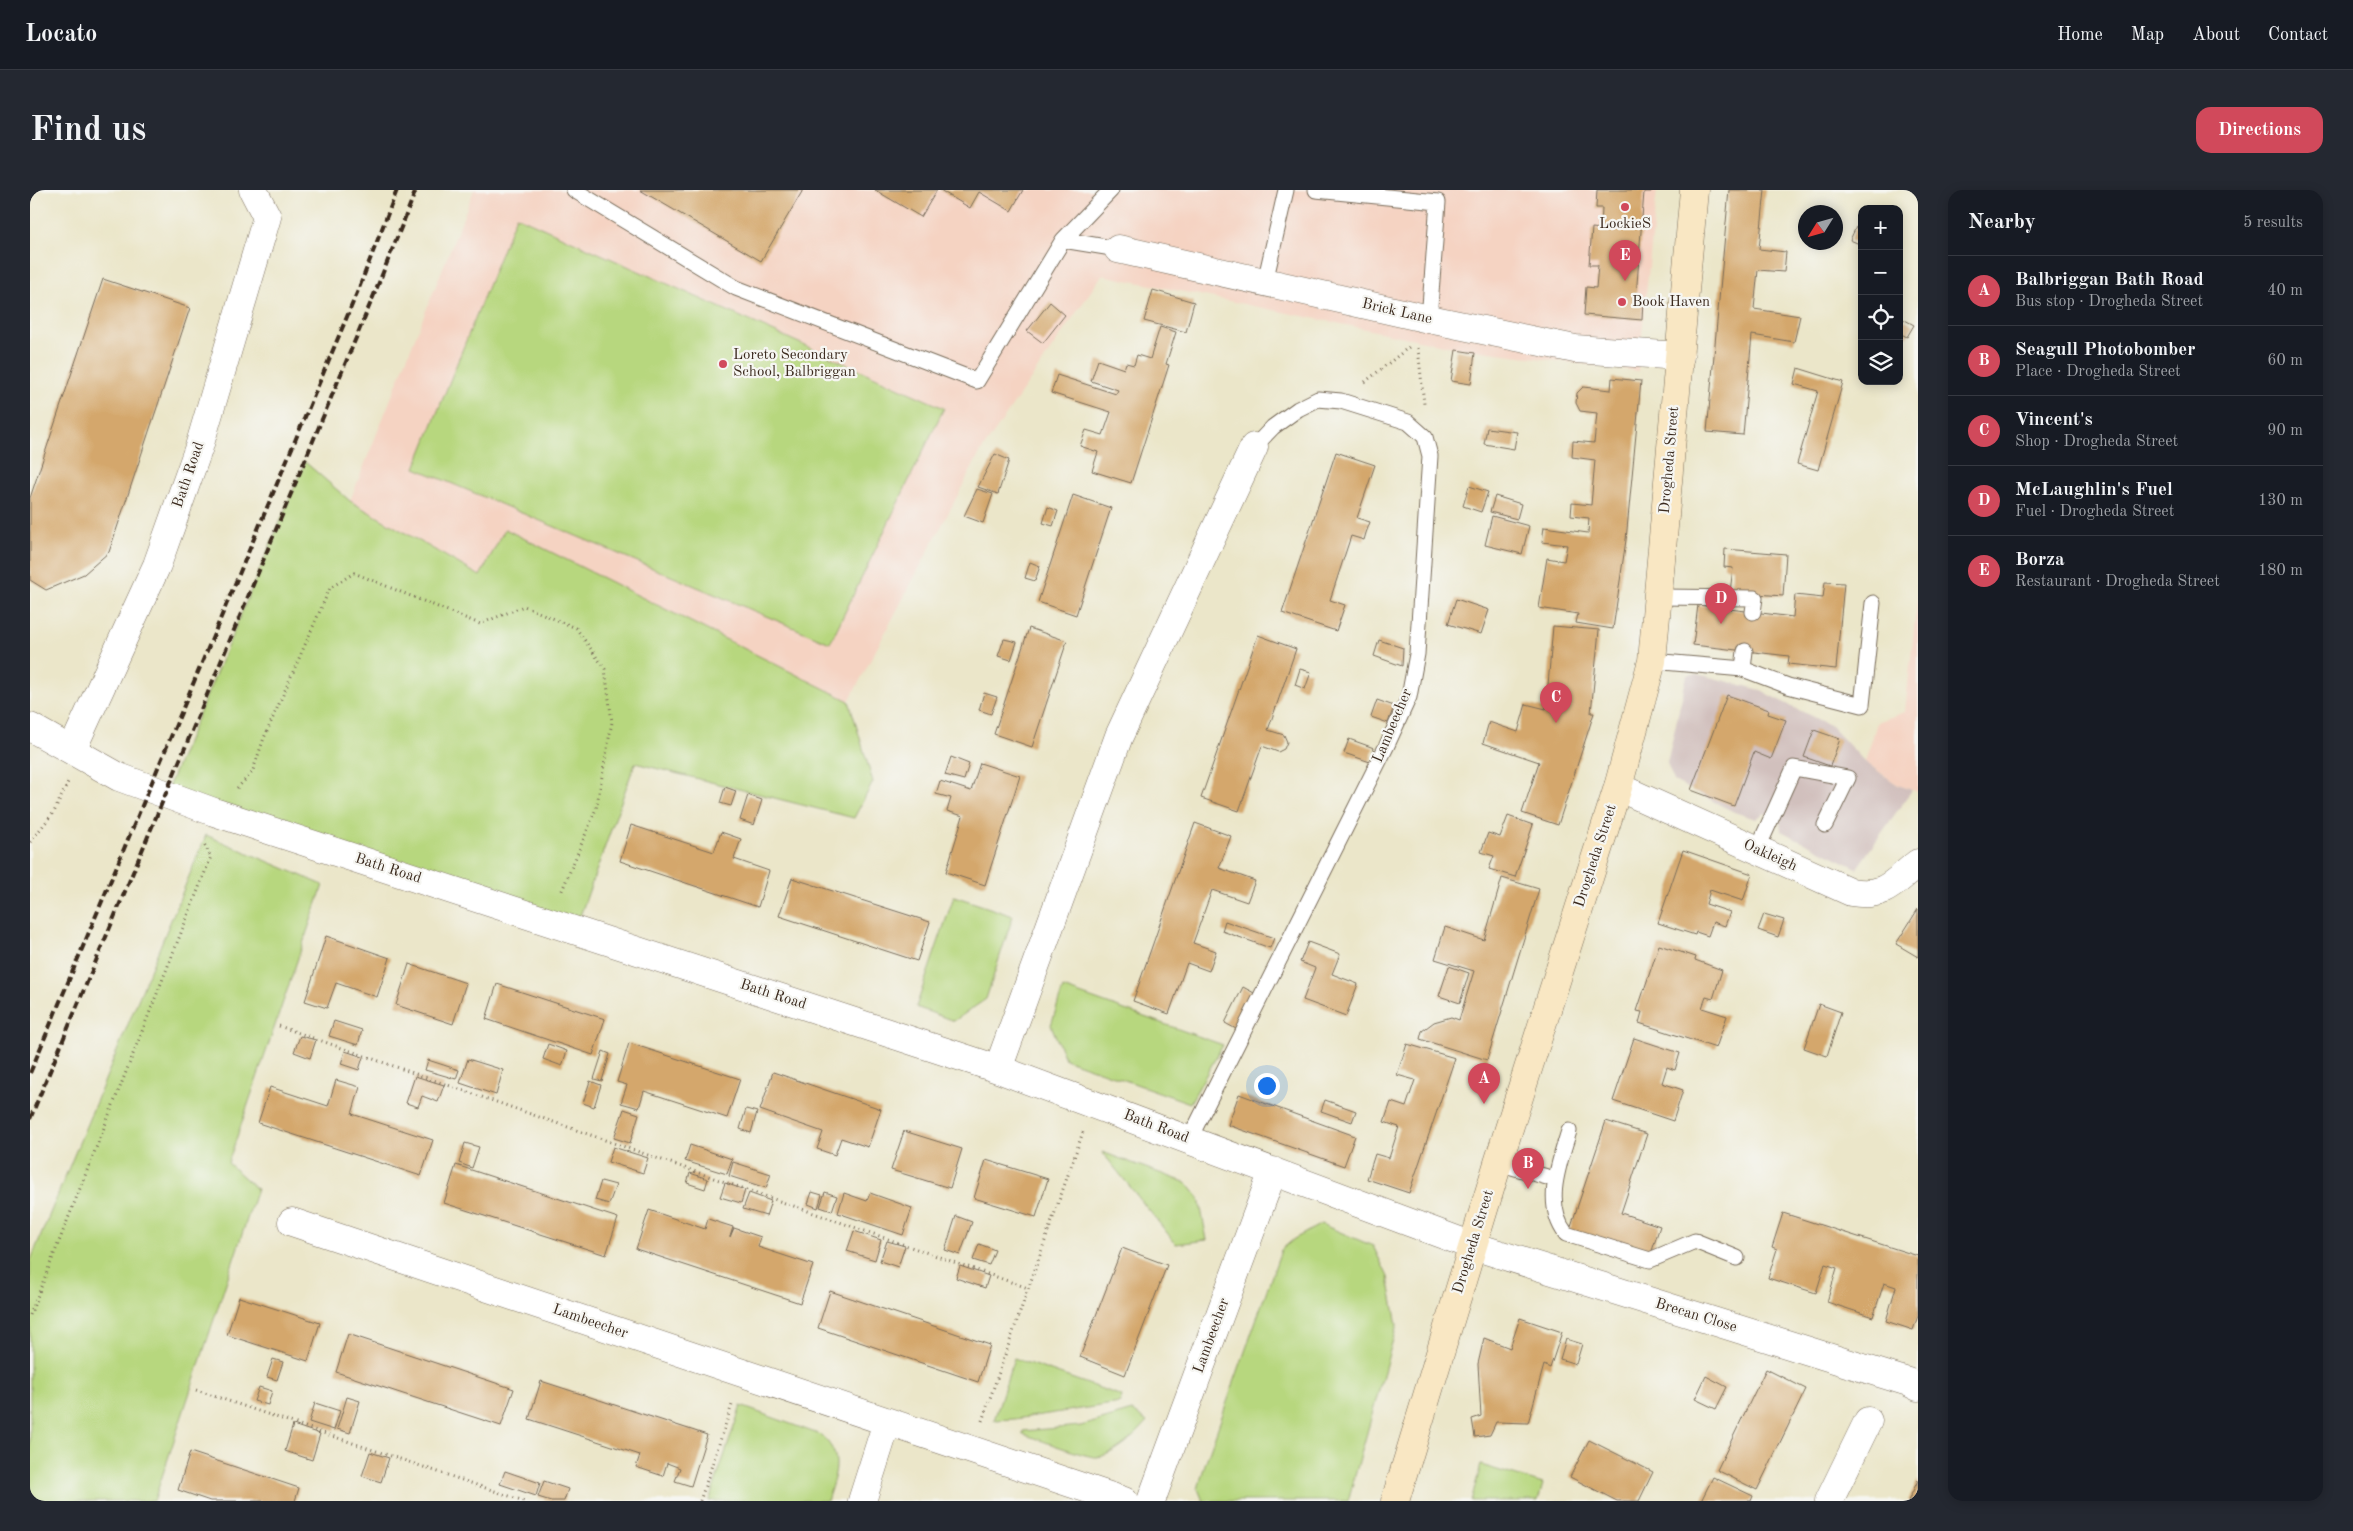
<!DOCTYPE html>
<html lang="en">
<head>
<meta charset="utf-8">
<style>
  :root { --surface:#171b24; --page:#242831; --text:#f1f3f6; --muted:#9ea1a6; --line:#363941; --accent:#d1495b }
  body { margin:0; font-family:"Old Standard TT",serif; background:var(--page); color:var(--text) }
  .controls { position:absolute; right:15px; top:15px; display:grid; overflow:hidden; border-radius:10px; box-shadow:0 2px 12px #0003 }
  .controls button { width:45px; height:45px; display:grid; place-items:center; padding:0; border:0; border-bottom:1px solid var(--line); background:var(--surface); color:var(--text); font:25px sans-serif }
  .compass { position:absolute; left:1768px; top:15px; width:45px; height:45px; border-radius:50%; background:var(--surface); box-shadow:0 2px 12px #0003; rotate:233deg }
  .you { position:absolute; left:1236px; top:895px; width:18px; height:18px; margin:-12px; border:4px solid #fff; border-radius:50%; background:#1a73e8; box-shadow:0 0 0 8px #1a73e833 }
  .badge { display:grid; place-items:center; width:32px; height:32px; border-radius:50%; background:var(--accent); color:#fff; font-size:16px; font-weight:700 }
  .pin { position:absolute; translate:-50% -41px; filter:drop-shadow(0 1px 2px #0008) }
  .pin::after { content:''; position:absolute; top:26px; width:18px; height:15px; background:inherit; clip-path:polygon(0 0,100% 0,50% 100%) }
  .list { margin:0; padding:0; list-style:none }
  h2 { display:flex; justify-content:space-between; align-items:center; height:65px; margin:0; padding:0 20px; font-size:21px }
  h2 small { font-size:16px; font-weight:400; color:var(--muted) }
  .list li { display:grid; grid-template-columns:32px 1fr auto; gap:15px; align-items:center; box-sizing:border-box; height:70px; padding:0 20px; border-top:1px solid var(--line) }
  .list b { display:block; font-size:19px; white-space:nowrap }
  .list p { margin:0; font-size:16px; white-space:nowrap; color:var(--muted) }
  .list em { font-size:16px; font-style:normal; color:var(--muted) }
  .icon { flex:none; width:28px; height:28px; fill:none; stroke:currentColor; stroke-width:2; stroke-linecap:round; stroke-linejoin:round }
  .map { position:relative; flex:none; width:1888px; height:1311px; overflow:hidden; border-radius:15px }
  header { display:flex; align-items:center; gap:30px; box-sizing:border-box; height:70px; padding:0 25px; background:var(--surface); border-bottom:1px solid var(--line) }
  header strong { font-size:24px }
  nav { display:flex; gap:28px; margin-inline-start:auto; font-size:18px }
  .intro { display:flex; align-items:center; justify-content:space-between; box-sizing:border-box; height:120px; padding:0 30px }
  h1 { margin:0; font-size:35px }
  .button { padding:12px 22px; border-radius:15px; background:var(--accent); color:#fff; font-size:18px; font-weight:700 }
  main { display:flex; gap:30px; padding:0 30px }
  aside { flex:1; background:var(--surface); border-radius:15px; box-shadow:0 2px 12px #0003 }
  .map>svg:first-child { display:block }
</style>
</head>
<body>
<header>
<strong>Locato</strong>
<nav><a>Home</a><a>Map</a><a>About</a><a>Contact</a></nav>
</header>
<div class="intro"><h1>Find us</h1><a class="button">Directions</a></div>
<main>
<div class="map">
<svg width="1888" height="1311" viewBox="0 0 1888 1311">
  <rect width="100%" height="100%" fill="#f6f6f2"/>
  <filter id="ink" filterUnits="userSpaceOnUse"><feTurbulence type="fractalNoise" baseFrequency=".02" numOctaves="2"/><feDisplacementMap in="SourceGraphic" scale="10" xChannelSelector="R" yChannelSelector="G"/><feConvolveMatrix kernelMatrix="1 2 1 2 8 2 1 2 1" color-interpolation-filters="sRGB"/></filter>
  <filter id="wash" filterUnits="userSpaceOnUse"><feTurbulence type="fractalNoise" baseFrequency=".0096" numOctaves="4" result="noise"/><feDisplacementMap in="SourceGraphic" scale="20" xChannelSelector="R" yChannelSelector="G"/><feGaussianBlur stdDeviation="1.12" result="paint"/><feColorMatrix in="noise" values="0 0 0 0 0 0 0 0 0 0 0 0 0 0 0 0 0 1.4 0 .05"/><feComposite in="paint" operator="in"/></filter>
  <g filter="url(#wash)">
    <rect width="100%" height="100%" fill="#ebe6c9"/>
    <path fill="#f5d3c2" d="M444,0H1627L1608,181L1428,158L1072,85L950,263L819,511L475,339L451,386L320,311Z
      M1888,402V602L1868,595L1835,572L1847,532L1875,522Z"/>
    <path fill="#d1c0bd" d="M1668,484L1727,499L1801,536L1835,572L1868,595L1882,600L1827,678L1751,641L1750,631L1734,623L1726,629L1704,622L1644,591L1637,573L1657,485Z"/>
    <path fill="#b7d77e" stroke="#79804e" d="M486,26L914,218L800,453L385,278Z
      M275,272L320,311L450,386L475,339L819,511L843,592L824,628L605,573L545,740L134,607Z
      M176,645L293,695L198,973L227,999L124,1311H0V1072Z
      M924,706L983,726L956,809L924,831L886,817Z
      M1033,798L1193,855L1160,913L1035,869L1021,835Z
      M1072,962L1157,993L1169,1008L1177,1050L1146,1054Z
      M1291,1034L1343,1056L1358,1087L1367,1135L1318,1311H1173L1168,1299L1175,1274L1251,1060L1264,1049Z
      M984,1168L1092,1206L1090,1213L985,1229L964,1230Z
      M711,1216L791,1245C815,1267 805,1284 797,1311H679Z
      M1102,1221L1117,1232C1106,1245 1085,1265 1067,1267C1057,1268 1005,1248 993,1244V1241L1051,1236Z
      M1451,1275L1513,1294L1508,1311H1441Z"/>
    <g id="blocks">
      <path fill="#d4a76c" d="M610,0H773L731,71Z
        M845,0H907L891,27Z
        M910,0H993L981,21L949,2L940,18Z
        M1567,0H1622L1621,2H1614L1606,107H1613L1612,130L1554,125L1556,97L1566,98L1568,75H1559L1562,38L1571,39L1572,18H1566Z
        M1699,0H1735L1729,59L1756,62L1754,82L1728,80L1724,119L1770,126L1764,152L1722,145L1713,245L1677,242Z
        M1826,37L1832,40V55L1820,50Z
        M73,89L160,118L79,362L54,384L16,400L0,390V308Z
        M1123,100L1164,112L1156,142L1114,131Z
        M1020,112L1035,125L1013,153L997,141Z
        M1873,129L1884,135L1877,147L1869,143V135Z
        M1130,137L1146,142L1136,174L1139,175L1101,293L1062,281L1068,262L1050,256L1056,240L1073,245L1081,222L1021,203L1027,185L1086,204L1088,200L1061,191L1068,170L1094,179L1096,173L1104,175L1107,165L1120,169Z
        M1426,160L1445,163L1441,194L1421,191Z
        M1768,178L1813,192L1788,280L1767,274L1788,201L1764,194Z
        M1582,188L1611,191L1596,350L1583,439L1546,433L1548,424L1509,418L1517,368L1534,371L1537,355L1512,352L1514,337L1558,343L1559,328L1541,326L1542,313L1561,315L1565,270L1542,267L1543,251L1564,253L1567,223L1550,221L1546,213L1547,203L1553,197L1581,200Z
        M1457,238L1487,242L1484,259L1454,254Z
        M1306,262L1345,275L1327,328L1340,332L1336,343L1334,350L1321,346L1300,410L1315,415L1306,441L1252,423Z
        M965,264L979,270L968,304L948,297Z
        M1439,296L1458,302L1451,322L1433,316Z
        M947,299L963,304L953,333L934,326Z
        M1043,305L1081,318L1046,425L1008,412Z
        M1465,306L1491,314L1487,329L1460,322Z
        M1018,317L1028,321L1023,336L1013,333Z
        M1462,326L1499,336L1492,364L1455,355Z
        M1695,359L1756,364L1753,406L1700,402L1703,378L1694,377Z
        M1000,372L1010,376L1005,391L995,388Z
        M1795,392L1814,393L1806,479L1758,474L1759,466L1663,455L1668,415L1763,427L1765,405L1793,408Z
        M1426,409L1459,420L1451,444L1418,434Z
        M1523,436L1569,440L1561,523H1564L1528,635L1492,623L1509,572L1453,553L1459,532L1488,542L1496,514L1516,519Z
        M999,438L1037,451L1002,557L964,544Z
        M1228,445L1266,459L1238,540L1254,545L1257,552L1254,559L1248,562L1232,556L1209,621L1171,608Z
        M974,449L987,452L981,470L968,466Z
        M1349,450L1373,458L1372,476L1344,466Z
        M1270,479L1281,482L1275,499L1265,495Z
        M954,503L967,507L961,524L949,520Z
        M1697,505L1739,520L1738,524L1756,530L1741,569L1724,562L1704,616L1661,600Z
        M1347,510L1364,516L1358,533L1341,527Z
        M1784,540L1810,549L1800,576L1774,567Z
        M1319,549L1344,558L1340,572L1314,563Z
        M921,567L939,574L934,590L915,585Z
        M950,573L990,586L955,695L916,682L933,626L917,621L921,608L906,604L910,591L941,601Z
        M695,597L706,601L701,616L690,613Z
        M718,605L732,610L724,635L710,630Z
        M1478,626L1503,635L1485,687L1459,679L1464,666L1451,662L1458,643L1470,647Z
        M1165,633L1201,646L1189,678L1225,691L1217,712L1182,700L1163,753L1186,761L1179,781L1157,773L1139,824L1103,811Z
        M601,635L684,662L691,642L711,649L704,669L739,681L728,717L590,671Z
        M1653,660L1722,684L1713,711L1680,700L1676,714L1700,722L1695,736L1683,732L1678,746L1666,742L1665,745L1628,733Z
        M762,688L900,732L887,771L749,726Z
        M1472,688L1509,699L1457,870L1390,849L1392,841L1404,832L1421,827L1429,830L1444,781L1405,769L1415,737L1454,750Z
        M1888,719V767L1866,754Z
        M1734,724L1754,730L1748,747L1728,740Z
        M1195,731L1244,748L1240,758L1192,741Z
        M296,746L360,768L347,807L306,793L297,818L275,811Z
        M1278,752L1310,764L1302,784L1328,794L1316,826L1273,810L1285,778L1270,772Z
        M1629,755L1666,767L1665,770L1692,780L1683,809L1676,807L1672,818L1697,826L1686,858L1609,833L1612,822L1607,821Z
        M379,774L436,793L423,834L366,815Z
        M1419,776L1439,783L1430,813L1409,806Z
        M467,794L575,829L563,865L456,829Z
        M1213,797L1226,804L1208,840L1195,833Z
        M1789,814L1811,822L1797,866L1774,858Z
        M304,831L332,840L328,855L299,846Z
        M270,846L286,850L280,868L264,862Z
        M1604,848L1650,863L1645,880L1637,877L1632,893L1653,900L1643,931L1583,911Z
        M599,853L710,889L697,928L614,901L609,918L591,913L597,895L587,892Z
        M518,854L537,861L532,876L513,869Z
        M1377,854L1425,868L1379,1003L1337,989L1345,964L1359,968L1369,937L1354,932L1361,912L1376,917L1385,890L1367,885Z
        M315,861L333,867L329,880L311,874Z
        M573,861L580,864L572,891L564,889Z
        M438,869L473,880L466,905L430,893Z
        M398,870L429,880L426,889L395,880Z
        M743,882L851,919L838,957L811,948L805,965L787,959L793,942L730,920Z
        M385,886L414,895L408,912L392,906L388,917L376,913Z
        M306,890L330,897L322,924L403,950L391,986L228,933L240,897L298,916Z
        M560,891L571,895L564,917L553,913Z
        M1209,904L1325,946L1314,976L1198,935Z
        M1295,910L1326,921L1322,932L1291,921Z
        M594,919L609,924L600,953L584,948Z
        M716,919L727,922L721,943L710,939Z
        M1576,931L1617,944L1591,1023L1630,1036L1619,1070L1539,1042Z
        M874,941L932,959L920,998L861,980Z
        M435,953L449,957L442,978L429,973Z
        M660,955L702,969L697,984L655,971Z
        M583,957L618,968L613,983L578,972Z
        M956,970L1018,989L1006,1027L944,1008Z
        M703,972L741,984L736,998L699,986Z
        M426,975L588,1028L576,1065L414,1013Z
        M660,983L678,989L675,999L657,993Z
        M571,991L586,995L579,1014L565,1010Z
        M695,993L715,1000L711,1013L690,1007Z
        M782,1002L792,1005L788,1018L778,1014Z
        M795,1002L807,1006L802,1021L790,1017Z
        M719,1003L741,1011L736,1026L713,1019Z
        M814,1003L837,1011L840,1003L882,1018L873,1045L808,1023Z
        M619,1020L675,1039L678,1029L703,1037L700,1047L704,1038L731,1047L728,1057L783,1075L770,1113L606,1059Z
        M1753,1023L1888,1066V1126L1883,1140L1856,1131L1866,1097L1854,1093L1843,1127L1797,1112L1807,1078L1795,1074L1786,1103L1738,1088L1747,1059L1742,1057Z
        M926,1026L942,1032L930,1065L915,1060Z
        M824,1041L851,1050L845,1070L817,1061Z
        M857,1051L875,1056L868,1077L850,1071Z
        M949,1054L965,1060L959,1075L943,1070Z
        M1092,1058L1137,1075L1095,1185L1050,1167Z
        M930,1076L959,1086L955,1098L926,1088Z
        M800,1101L960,1155L948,1192L788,1138Z
        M209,1107L290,1133L278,1171L197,1145Z
        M1490,1128L1532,1142L1520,1178L1514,1175L1498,1233L1466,1232L1460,1245L1445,1247L1442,1229L1451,1226L1448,1174L1454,1148L1480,1158Z
        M318,1144L484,1199L471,1236L306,1182Z
        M1536,1149L1552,1154L1546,1174L1530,1169Z
        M243,1169L253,1172L247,1190L237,1187Z
        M1736,1179L1776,1199L1727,1300L1687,1280Z
        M1676,1186L1697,1197L1686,1219L1665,1209Z
        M511,1191L677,1245L661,1296L645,1291L650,1278L637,1273L633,1286L606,1277L610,1265L499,1229Z
        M229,1197L242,1201L238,1215L224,1211Z
        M317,1207L330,1211L320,1243L307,1239Z
        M285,1213L310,1221L304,1240L279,1232Z
        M263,1235L290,1244L282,1270L255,1261Z
        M1559,1250L1623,1282L1609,1311H1587L1540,1287Z
        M160,1262L269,1298L265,1311H180L148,1300Z
        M340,1262L359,1268L351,1292L332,1286Z
        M475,1281L510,1293L506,1306L470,1294Z
        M1683,1287L1723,1306L1721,1311H1671Z
        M1888,1290V1311H1878L1883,1301Z
        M514,1291L538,1299L534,1311H521L508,1307Z"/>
    </g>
  </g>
  <g filter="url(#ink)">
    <use href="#blocks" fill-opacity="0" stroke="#796c5a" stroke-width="1"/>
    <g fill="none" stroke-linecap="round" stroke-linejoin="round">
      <defs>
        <path id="lane" d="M544,0L706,98L947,191L1033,50L1088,59
          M1286,0L1408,12L1399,129
          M1033,50L1081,0
          M1235,92L1256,0
          M1629,407L1725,408L1723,422
          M1622,471L1713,479L1715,461
          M1713,479L1758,496L1832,515L1843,413
          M1727,660L1764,578L1818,588L1795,635
          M1539,941C1529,974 1513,1014 1536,1044L1620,1070L1665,1051L1707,1068
          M1159,950L1357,555L1379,507L1387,464L1400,266L1395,247L1378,232L1311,211L1288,209L1268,219L1243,237L1224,257
          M1468,973L1524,989"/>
        <path id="street" d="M1088,59L1399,129L1545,159L1650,166
          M0,537L89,587L184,622L968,879L1443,1056L1878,1192L1888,1197
          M42,560L127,375L169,257L237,27L223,0
          M1588,597L1821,702C1855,708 1863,693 1888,673
          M968,879L1089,546L1224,257
          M262,1032L1094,1311
          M832,1311L857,1232
          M1121,1311L1243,981
          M1799,1311L1838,1231"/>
        <path id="secondary" d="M1365,1311L1468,973L1588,597L1622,471L1664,0"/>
      </defs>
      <use href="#lane" stroke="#796c5a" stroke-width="17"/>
      <use href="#street" stroke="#796c5a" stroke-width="29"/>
      <use href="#secondary" stroke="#796c5a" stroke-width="29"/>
      <path stroke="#796c5a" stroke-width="3" stroke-dasharray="1 4" stroke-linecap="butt" d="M1388,158L1394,214
        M1335,192L1379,157
        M207,598L222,583L234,548L300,398L324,383L450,434L494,416L546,438L575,479L582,532L566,619L531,703
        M0,652L24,622L38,592
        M249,836L998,1098
        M0,1125L181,667L173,652
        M166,1200L494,1311
        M952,1231L1053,942
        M670,1311L703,1212"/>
      <use href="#lane" stroke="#fff" stroke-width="15"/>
      <use href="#street" stroke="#fff" stroke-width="28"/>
      <use href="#secondary" stroke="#f9e7c3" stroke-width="28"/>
      <path stroke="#3b2a1e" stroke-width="4" stroke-dasharray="8 4" stroke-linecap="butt" d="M0,883L329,98L367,0
        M0,929L346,100L386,0"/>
    </g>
  </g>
  <g fill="#d1495b" stroke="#f6f6f2" stroke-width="2">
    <circle cx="1595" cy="17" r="5"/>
    <circle cx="1592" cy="112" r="5"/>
    <circle cx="693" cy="174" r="5"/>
  </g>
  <g text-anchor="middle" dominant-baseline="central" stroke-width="4.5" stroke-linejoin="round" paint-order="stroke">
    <g font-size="15" fill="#3b2a1e" stroke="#f6f6f2" text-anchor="start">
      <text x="1595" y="34" text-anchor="middle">LockieS</text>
      <text x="1602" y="112">Book Haven</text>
      <text x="703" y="165">Loreto Secondary<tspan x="703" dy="17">School, Balbriggan</tspan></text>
    </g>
    <g font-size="15" fill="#3b2a1e" stroke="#f6f6f2">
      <text transform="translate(1367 122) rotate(13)">Brick Lane</text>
      <text transform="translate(1640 270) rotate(-85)">Drogheda Street</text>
      <text transform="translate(159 285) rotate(-71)">Bath Road</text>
      <text transform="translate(1363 536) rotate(-67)">Lambeecher</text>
      <text transform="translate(1566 666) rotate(-72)">Drogheda Street</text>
      <text transform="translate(1740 666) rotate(24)">Oakleigh</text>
      <text transform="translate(358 679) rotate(18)">Bath Road</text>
      <text transform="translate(743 805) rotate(18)">Bath Road</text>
      <text transform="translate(1126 937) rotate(21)">Bath Road</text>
      <text transform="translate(1444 1052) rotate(-73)">Drogheda Street</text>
      <text transform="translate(1666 1126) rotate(17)">Brecan Close</text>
      <text transform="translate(560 1132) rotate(19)">Lambeecher</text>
      <text transform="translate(1182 1146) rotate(-70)">Lambeecher</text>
    </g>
  </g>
</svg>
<div class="controls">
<button>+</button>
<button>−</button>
<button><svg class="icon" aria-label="locate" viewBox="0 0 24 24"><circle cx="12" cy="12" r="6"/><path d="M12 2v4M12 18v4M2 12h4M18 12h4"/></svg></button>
<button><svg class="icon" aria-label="layers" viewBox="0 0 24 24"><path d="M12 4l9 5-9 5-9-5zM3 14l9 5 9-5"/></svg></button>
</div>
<svg class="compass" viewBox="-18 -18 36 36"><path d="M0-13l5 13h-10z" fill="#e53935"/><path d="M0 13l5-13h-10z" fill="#9ea1a6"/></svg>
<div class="you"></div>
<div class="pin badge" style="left:1454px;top:914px">A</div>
<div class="pin badge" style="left:1498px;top:999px">B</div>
<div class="pin badge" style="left:1526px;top:533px">C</div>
<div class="pin badge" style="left:1691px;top:434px">D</div>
<div class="pin badge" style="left:1595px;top:91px">E</div>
</div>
<aside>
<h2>Nearby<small>5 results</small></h2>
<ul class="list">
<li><span class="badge">A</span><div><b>Balbriggan Bath Road</b><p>Bus stop · Drogheda Street</p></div><em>40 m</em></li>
<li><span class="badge">B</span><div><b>Seagull Photobomber</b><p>Place · Drogheda Street</p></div><em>60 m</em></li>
<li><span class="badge">C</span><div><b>Vincent's</b><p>Shop · Drogheda Street</p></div><em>90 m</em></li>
<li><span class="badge">D</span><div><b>McLaughlin's Fuel</b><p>Fuel · Drogheda Street</p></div><em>130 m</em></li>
<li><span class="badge">E</span><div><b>Borza</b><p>Restaurant · Drogheda Street</p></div><em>180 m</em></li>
</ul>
</aside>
</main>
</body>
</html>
